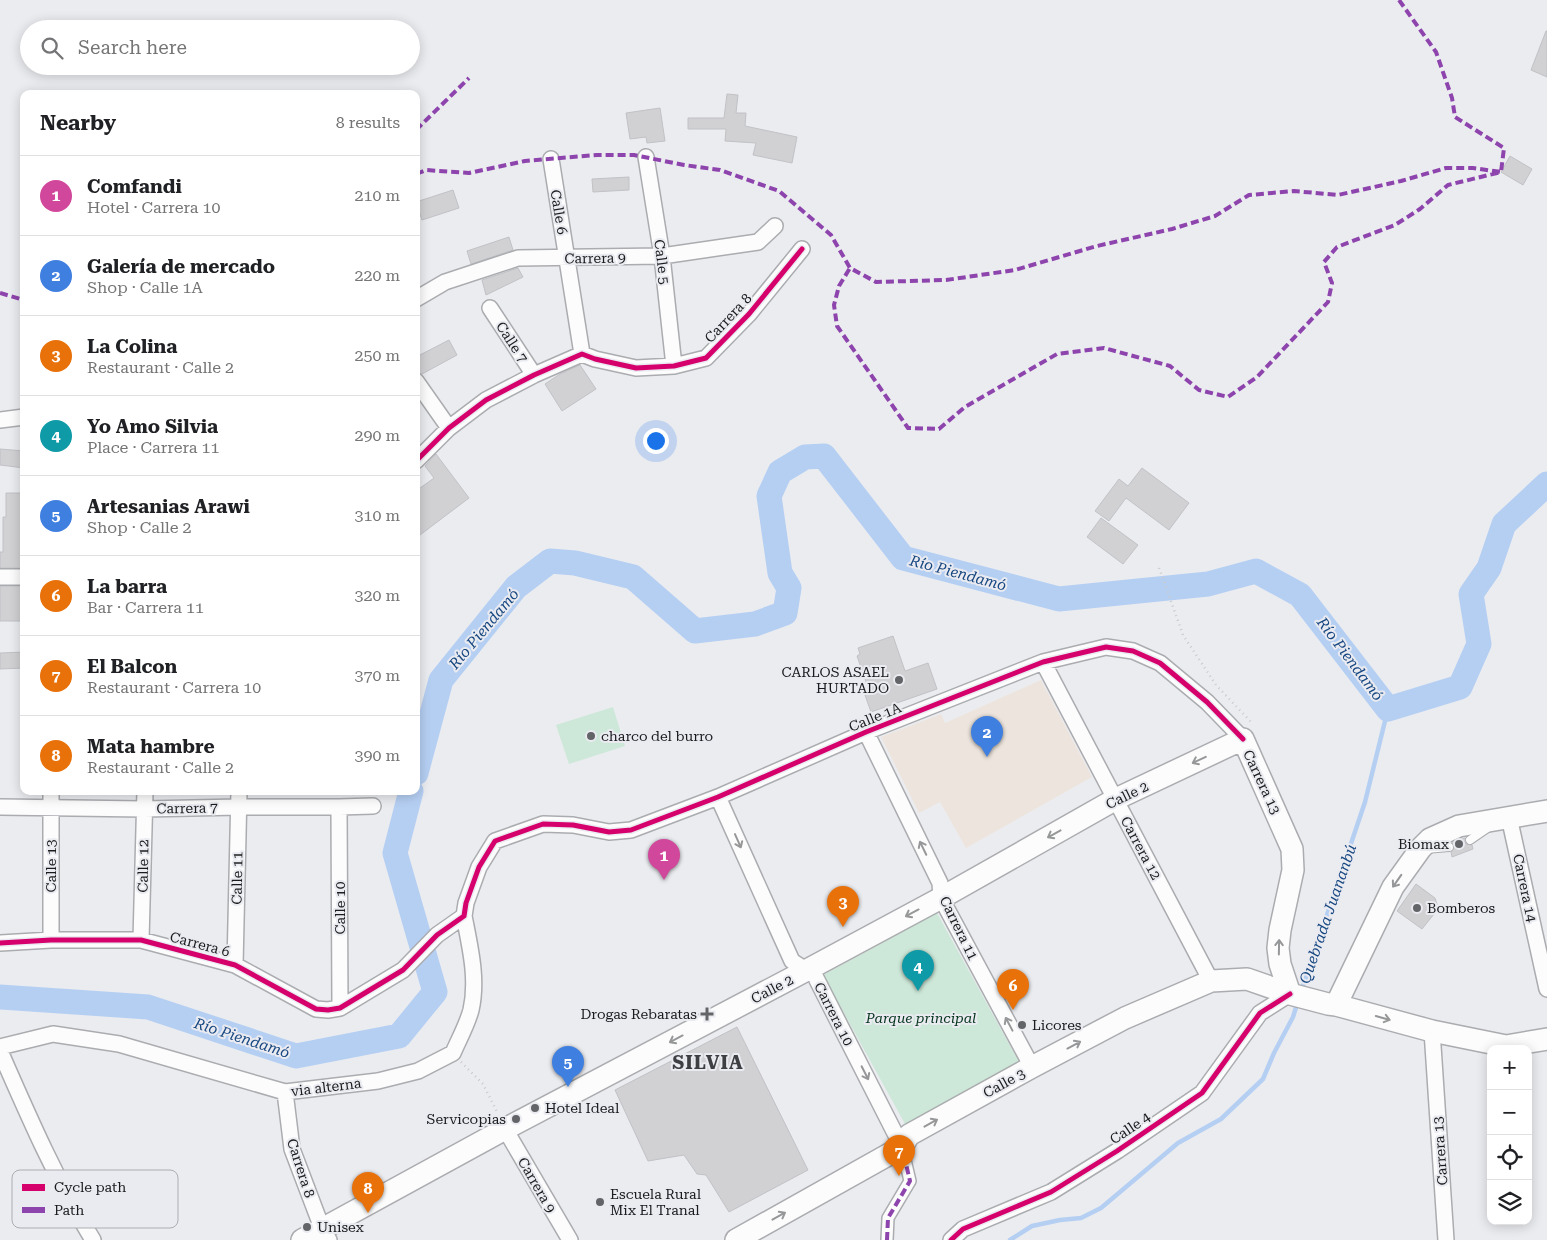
<!DOCTYPE html>
<html lang="en">
<head>
<meta charset="utf-8">
<style>
  :root { --surface:#fff; --page:#f2f2f2; --text:#202124; --muted:#757577; --line:#e0e0e0; --accent:#ea580c }
  body { margin:0; font-family:"Roboto Serif",serif; background:var(--page); color:var(--text) }
  .controls { position:absolute; right:15px; bottom:15px; display:grid; overflow:hidden; border-radius:10px; box-shadow:0 2px 12px #0003 }
  .controls button { width:45px; height:45px; display:grid; place-items:center; padding:0; border:0; border-bottom:1px solid var(--line); background:var(--surface); color:var(--text); font:25px sans-serif }
  .you { position:absolute; left:655px; top:440px; width:18px; height:18px; margin:-12px; border:4px solid #fff; border-radius:50%; background:#1a73e8; box-shadow:0 0 0 8px #1a73e833 }
  .badge { display:grid; place-items:center; width:32px; height:32px; border-radius:50%; background:var(--accent); color:#fff; font-size:16px; font-weight:700 }
  .pin { position:absolute; translate:-50% -41px; filter:drop-shadow(0 1px 2px #0008) }
  .pin::after { content:''; position:absolute; top:26px; width:18px; height:15px; background:inherit; clip-path:polygon(0 0,100% 0,50% 100%) }
  .list { margin:0; padding:0; list-style:none }
  h2 { display:flex; justify-content:space-between; align-items:center; height:65px; margin:0; padding:0 20px; font-size:21px }
  h2 small { font-size:16px; font-weight:400; color:var(--muted) }
  .list li { display:grid; grid-template-columns:32px 1fr auto; gap:15px; align-items:center; box-sizing:border-box; height:80px; padding:0 20px; border-top:1px solid var(--line) }
  .list b { display:block; font-size:19px; white-space:nowrap }
  .list p { margin:0; font-size:16px; white-space:nowrap; color:var(--muted) }
  .list em { font-size:16px; font-style:normal; color:var(--muted) }
  .icon { flex:none; width:28px; height:28px; fill:none; stroke:currentColor; stroke-width:2; stroke-linecap:round; stroke-linejoin:round }
  .map { position:relative; flex:none; width:1547px; height:1240px; overflow:hidden }
  .search { position:absolute; background:var(--surface); box-shadow:0 2px 12px #0003; left:20px; top:20px; width:400px; height:55px; display:flex; align-items:center; gap:12px; box-sizing:border-box; padding:0 18px; border-radius:28px; color:var(--muted); font-size:19px }
  .panel { position:absolute; background:var(--surface); box-shadow:0 2px 12px #0003; left:20px; top:90px; width:400px; height:705px; border-radius:10px }
  .map>svg:first-child { display:block }
</style>
</head>
<body>
<div class="map">
<svg width="1547" height="1240" viewBox="0 0 1547 1240">
  <rect width="100%" height="100%" fill="#ebecf0"/>
  <path fill="#ede5dd" d="M1041,680L1092,777L966,848L940,802L919,813L881,737L941,714L945,723Z"/>
  <path fill="#cde8d8" d="M613,707L625,746L569,764L556,725Z
    M937,913L1019,1062L905,1124L823,975Z"/>
  <g fill="none" stroke-linecap="round" stroke-linejoin="round">
    <path stroke="#b5cff3" stroke-width="4.5" d="M1301,992L1365,802L1388,709
      M1010,1240L1032,1226L1060,1220L1081,1218L1101,1208L1178,1143L1221,1119L1263,1079L1274,1053L1293,1017L1298,1001"/>
    <path stroke="#b5cff3" stroke-width="25" d="M416,773L441,680L516,587L550,561L575,563L633,577L695,631L755,624L785,613L789,588L780,573L769,496L780,472L805,457L824,456L903,558L1059,599L1208,584L1256,571L1300,595L1388,709L1460,687L1479,644L1471,594L1489,568L1504,524L1547,484
      M0,997L148,1007L296,1056L399,1036L435,992L395,853L411,791"/>
  </g>
  <path fill="#d1d1d4" stroke="#c1c2c5" d="M1546,31H1547V77L1531,70Z
    M727,94L738,95L736,113H746L745,126L797,137L792,163L753,155L756,143L725,141L726,129H688V118H724Z
    M660,108L665,141L647,143L646,137L630,139L626,113Z
    M1510,156L1532,169L1523,185L1501,172Z
    M629,177V190L593,192L592,179Z
    M453,190L459,208L422,220L416,202Z
    M509,237L513,250L471,264L467,251Z
    M518,268L523,277L486,295L482,280Z
    M449,340L457,355L422,374L416,372V357Z
    M580,365L596,389L562,411L545,384L560,374Z
    M0,449L24,451V468L0,465Z
    M436,454L469,498L416,538V491L434,478L425,466Z
    M1142,468L1189,503L1169,530L1126,498L1109,521L1095,511L1119,479L1128,486Z
    M6,493H24V568H0V552H3V517H6Z
    M1101,518L1138,545L1123,564L1087,537Z
    M0,586H24V621H0Z
    M893,636L905,671L928,663L937,689L871,712L865,695L870,693L857,656L860,654L858,648Z
    M24,652V668L0,669V653Z
    M1465,838L1466,844L1472,845L1473,849L1452,857L1451,852L1455,847L1452,843Z
    M1416,884L1435,898L1437,904L1434,914L1422,929L1397,911Z
    M737,1027L808,1170L729,1212L706,1175L697,1174L684,1155L648,1161L615,1090Z"/>
  <g fill="none" stroke-linecap="round" stroke-linejoin="round">
    <defs>
      <path id="service" d="M1470,840L1489,827
        M1426,849L1449,847"/>
      <path id="pedestrian" d="M887,1240L888,1218L910,1181L902,1147"/>
      <path id="minor" d="M646,157L662,256L674,366
        M551,159L582,354
        M416,299L445,282L518,258L662,256L758,242L775,226
        M490,308L534,375
        M416,381L449,428
        M0,420L24,417
        M416,461L449,428L486,400L534,375L582,354L595,359L636,368L674,366L706,358L749,314L802,249
        M0,577H24
        M1043,662L1211,981
        M866,732L940,883L941,898L1032,1067
        M718,797L792,961L815,976L902,1147
        M0,807L144,809L239,807H339L373,806
        M339,807L340,1008
        M1509,817L1547,989
        M51,940V791
        M141,940L145,791
        M0,943L51,940H141L235,965L316,1009L328,1010L340,1008L403,970L437,935L464,916L466,903L479,867L495,841L543,824L573,825L609,832L631,830L718,797L866,732L1043,662L1106,647L1133,651L1160,663L1207,702L1243,739
        M235,965L239,791
        M1432,1031L1446,1240
        M0,1047L53,1034L119,1044L285,1092L378,1081L418,1071L453,1053C459,1039 467,1025 471,1010C478,979 470,947 464,916
        M0,1051C28,1115 56,1180 93,1240
        M285,1092L292,1149L322,1228L329,1240
        M505,1129L570,1240
        M951,1240L963,1229L1051,1192L1117,1151L1202,1093L1260,1013L1290,994"/>
      <path id="secondary" d="M1336,1005L1393,887L1421,848L1430,839L1459,826L1547,811
        M302,1240L505,1129L807,970L941,898L1116,799L1243,739L1292,849L1293,870L1280,930L1278,948L1280,964L1290,994
        M736,1240L902,1147L909,1135L1032,1067L1125,1018L1211,981L1247,979L1290,994L1328,1004L1336,1005L1432,1031L1506,1046L1547,1039"/>
    </defs>
    <use href="#service" stroke="#abacaf" stroke-width="10"/>
    <use href="#pedestrian" stroke="#abacaf" stroke-width="14"/>
    <use href="#minor" stroke="#abacaf" stroke-width="18"/>
    <use href="#secondary" stroke="#abacaf" stroke-width="24"/>
    <path stroke="#cacacb" stroke-width="2.5" stroke-dasharray="1 4" stroke-linecap="butt" d="M1159,568L1183,635L1216,685L1252,723
      M461,1062L483,1084L498,1114"/>
    <use href="#service" stroke="#fcfcfd" stroke-width="8"/>
    <use href="#pedestrian" stroke="#fcfcfd" stroke-width="11"/>
    <use href="#minor" stroke="#fcfcfd" stroke-width="15"/>
    <use href="#secondary" stroke="#fcfcfd" stroke-width="21"/>
    <path stroke="#8e44ad" stroke-width="4" stroke-dasharray="8 4" stroke-linecap="butt" d="M1399,0L1436,52L1452,98L1455,117L1504,148L1501,172
      M416,130L469,78
      M416,174L426,170L469,173L525,161L597,155H634L684,165L720,170L779,191L831,235L850,268L876,282L946,280L1015,270L1097,246L1172,229L1215,216L1249,195L1294,191L1338,195L1401,181L1446,168H1473L1501,172L1448,185L1420,209L1395,225L1337,247L1324,262L1332,283L1328,302L1257,377L1228,397L1199,390L1170,366L1104,348L1057,354L965,407L939,429L908,428L837,326L834,305L839,286L850,268
      M0,293L24,300
      M887,1240L888,1218L910,1181L902,1147"/>
    <defs>
      <path id="cycleway" d="M416,461L449,428L486,400L534,375L582,354L595,359L636,368L674,366L706,358L749,314L802,249
        M0,943L51,940H141L235,965L316,1009L328,1010L340,1008L403,970L437,935L464,916L466,903L479,867L495,841L543,824L573,825L609,832L631,830L718,797L866,732L1043,662L1106,647L1133,651L1160,663L1207,702L1243,739
        M951,1240L963,1229L1051,1192L1117,1151L1202,1093L1260,1013L1290,994"/>
    </defs>
    <use href="#cycleway" stroke="#eaebf1" stroke-width="8"/>
    <use href="#cycleway" stroke="#d6006c" stroke-width="5"/>
  </g>
  <defs><path id="oneway-shaft" d="M-6 0H5M1.5-3L5.5 0L1.5 3" fill="none" stroke-width="1.6" stroke-linecap="round" stroke-linejoin="round" transform="scale(1.25)"/></defs>
  <g stroke="#969798">
    <use href="#oneway-shaft" transform="translate(1199 760) rotate(155)"/>
    <use href="#oneway-shaft" transform="translate(1054 834) rotate(151)"/>
    <use href="#oneway-shaft" transform="translate(738 841) rotate(66)"/>
    <use href="#oneway-shaft" transform="translate(923 848) rotate(-116)"/>
    <use href="#oneway-shaft" transform="translate(1397 881) rotate(125)"/>
    <use href="#oneway-shaft" transform="translate(912 913) rotate(152)"/>
    <use href="#oneway-shaft" transform="translate(1279 947) rotate(-89)"/>
    <use href="#oneway-shaft" transform="translate(1383 1018) rotate(16)"/>
    <use href="#oneway-shaft" transform="translate(1009 1024) rotate(-118)"/>
    <use href="#oneway-shaft" transform="translate(676 1039) rotate(152)"/>
    <use href="#oneway-shaft" transform="translate(1074 1045) rotate(-28)"/>
    <use href="#oneway-shaft" transform="translate(865 1073) rotate(63)"/>
    <use href="#oneway-shaft" transform="translate(931 1123) rotate(-29)"/>
    <use href="#oneway-shaft" transform="translate(779 1216) rotate(-29)"/>
  </g>
  <g fill="#636467" stroke="#eaebf1" stroke-width="2">
    <circle cx="899" cy="680" r="5"/>
    <circle cx="591" cy="736" r="5"/>
    <circle cx="1459" cy="844" r="5"/>
    <circle cx="1417" cy="908" r="5"/>
    <path d="M704.5 1006.5h5v5h5v5h-5v5h-5v-5h-5v-5h5z"/>
    <circle cx="1022" cy="1025" r="5"/>
    <circle cx="535" cy="1108" r="5"/>
    <circle cx="516" cy="1119" r="5"/>
    <circle cx="600" cy="1202" r="5"/>
    <circle cx="307" cy="1227" r="5"/>
  </g>
  <g text-anchor="middle" dominant-baseline="central" stroke-width="4" stroke-linejoin="round" paint-order="stroke">
    <g font-size="14" fill="#1a1b1d" stroke="#eaebf1">
      <text transform="translate(559 212) rotate(81)">Calle 6</text>
      <text transform="translate(595 258) rotate(-1)">Carrera 9</text>
      <text transform="translate(662 262) rotate(83)">Calle 5</text>
      <text transform="translate(728 318) rotate(-47)">Carrera 8</text>
      <text transform="translate(512 342) rotate(57)">Calle 7</text>
      <text transform="translate(875 717) rotate(-22)">Calle 1A</text>
      <text transform="translate(1262 782) rotate(65)">Carrera 13</text>
      <text transform="translate(1127 795) rotate(-26)">Calle 2</text>
      <text transform="translate(187 808) rotate(-1)">Carrera 7</text>
      <text transform="translate(1141 848) rotate(62)">Carrera 12</text>
      <text transform="translate(51 866) rotate(-90)">Calle 13</text>
      <text transform="translate(143 866) rotate(-89)">Calle 12</text>
      <text transform="translate(237 878) rotate(-89)">Calle 11</text>
      <text transform="translate(1525 888) rotate(78)">Carrera 14</text>
      <text transform="translate(340 908) rotate(-90)">Calle 10</text>
      <text transform="translate(959 928) rotate(64)">Carrera 11</text>
      <text transform="translate(200 944) rotate(15)">Carrera 6</text>
      <text transform="translate(772 989) rotate(-28)">Calle 2</text>
      <text transform="translate(834 1014) rotate(63)">Carrera 10</text>
      <text transform="translate(1004 1083) rotate(-29)">Calle 3</text>
      <text transform="translate(326 1087) rotate(-7)">via alterna</text>
      <text transform="translate(1130 1128) rotate(-34)">Calle 4</text>
      <text transform="translate(1440 1151) rotate(-94)">Carrera 13</text>
      <text transform="translate(301 1168) rotate(72)">Carrera 8</text>
      <text transform="translate(537 1185) rotate(60)">Carrera 9</text>
    </g>
    <g font-size="14" fill="#1a1b1d" stroke="#eaebf1" text-anchor="start">
      <text x="889" y="672" text-anchor="end">CARLOS ASAEL<tspan x="889" dy="16">HURTADO</tspan></text>
      <text x="601" y="736">charco del burro</text>
      <text x="1449" y="844" text-anchor="end">Biomax</text>
      <text x="1427" y="908">Bomberos</text>
      <text x="697" y="1014" text-anchor="end">Drogas Rebaratas</text>
      <text x="1032" y="1025">Licores</text>
      <text x="545" y="1108">Hotel Ideal</text>
      <text x="506" y="1119" text-anchor="end">Servicopias</text>
      <text x="610" y="1194">Escuela Rural<tspan x="610" dy="16">Mix El Tranal</tspan></text>
      <text x="317" y="1227">Unisex</text>
    </g>
    <g font-size="14" font-style="italic" fill="#03331b" stroke="#eaebf1">
      <text x="921" y="1018">Parque principal</text>
    </g>
    <g font-size="15" font-style="italic" fill="#174781" stroke="#eaebf1">
      <text transform="translate(958 573) rotate(15)">Río Piendamó</text>
      <text transform="translate(484 629) rotate(-50)">Río Piendamó</text>
      <text transform="translate(1350 659) rotate(53)">Río Piendamó</text>
      <text transform="translate(1328 914) rotate(-71)">Quebrada Juananbú</text>
      <text transform="translate(242 1038) rotate(18)">Río Piendamó</text>
    </g>
    <g font-size="19" font-weight="bold" letter-spacing="1" fill="#3e3f43" stroke="#eaebf1">
      <text x="708" y="1062">SILVIA</text>
    </g>
  </g>
  <rect x="12" y="1170" width="166" height="58" rx="8" fill="#eaebf1" stroke="#acadb1" stroke-width="1"/>
  <rect x="22" y="1184" width="23" height="7" fill="#d6006c"/>
  <rect x="22" y="1207" width="23" height="6" fill="#8e44ad"/>
  <g font-size="14" fill="#1a1b1d">
    <text x="54" y="1192">Cycle path</text>
    <text x="54" y="1215">Path</text>
  </g>
</svg>
<div class="controls">
<button>+</button>
<button>−</button>
<button><svg class="icon" aria-label="locate" viewBox="0 0 24 24"><circle cx="12" cy="12" r="6"/><path d="M12 2v4M12 18v4M2 12h4M18 12h4"/></svg></button>
<button><svg class="icon" aria-label="layers" viewBox="0 0 24 24"><path d="M12 4l9 5-9 5-9-5zM3 14l9 5 9-5"/></svg></button>
</div>
<div class="you"></div>
<div class="pin badge" style="left:664px;top:880px;background:#d1479c">1</div>
<div class="pin badge" style="left:987px;top:757px;background:#3f7fe0">2</div>
<div class="pin badge" style="left:843px;top:927px;background:#e8710a">3</div>
<div class="pin badge" style="left:918px;top:991px;background:#0f9aa8">4</div>
<div class="pin badge" style="left:568px;top:1087px;background:#3f7fe0">5</div>
<div class="pin badge" style="left:1013px;top:1010px;background:#e8710a">6</div>
<div class="pin badge" style="left:899px;top:1176px;background:#e8710a">7</div>
<div class="pin badge" style="left:368px;top:1213px;background:#e8710a">8</div>
<div class="search"><svg class="icon" aria-label="search" viewBox="0 0 24 24"><circle cx="10" cy="10" r="6"/><path d="M15 15l6 6"/></svg>Search here</div>
<section class="panel">
<h2>Nearby<small>8 results</small></h2>
<ul class="list">
<li><span class="badge" style="background:#d1479c">1</span><div><b>Comfandi</b><p>Hotel · Carrera 10</p></div><em>210 m</em></li>
<li><span class="badge" style="background:#3f7fe0">2</span><div><b>Galería de mercado</b><p>Shop · Calle 1A</p></div><em>220 m</em></li>
<li><span class="badge" style="background:#e8710a">3</span><div><b>La Colina</b><p>Restaurant · Calle 2</p></div><em>250 m</em></li>
<li><span class="badge" style="background:#0f9aa8">4</span><div><b>Yo Amo Silvia</b><p>Place · Carrera 11</p></div><em>290 m</em></li>
<li><span class="badge" style="background:#3f7fe0">5</span><div><b>Artesanias Arawi</b><p>Shop · Calle 2</p></div><em>310 m</em></li>
<li><span class="badge" style="background:#e8710a">6</span><div><b>La barra</b><p>Bar · Carrera 11</p></div><em>320 m</em></li>
<li><span class="badge" style="background:#e8710a">7</span><div><b>El Balcon</b><p>Restaurant · Carrera 10</p></div><em>370 m</em></li>
<li><span class="badge" style="background:#e8710a">8</span><div><b>Mata hambre</b><p>Restaurant · Calle 2</p></div><em>390 m</em></li>
</ul>
</section>
</div>
</body>
</html>
